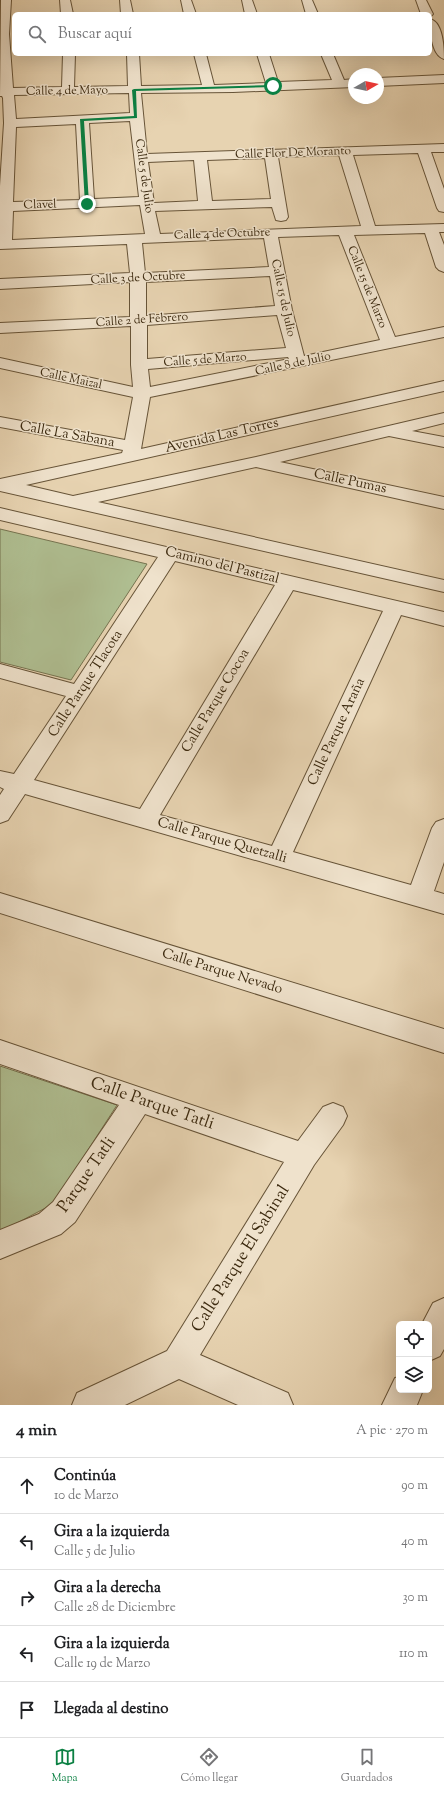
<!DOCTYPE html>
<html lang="es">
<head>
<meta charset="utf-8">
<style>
  :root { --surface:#fff; --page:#f6f6f6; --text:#202124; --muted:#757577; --line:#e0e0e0; --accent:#0b8043 }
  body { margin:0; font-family:"Sorts Mill Goudy",serif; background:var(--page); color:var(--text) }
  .controls { position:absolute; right:12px; bottom:12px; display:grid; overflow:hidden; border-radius:6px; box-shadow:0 4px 16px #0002 }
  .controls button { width:36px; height:36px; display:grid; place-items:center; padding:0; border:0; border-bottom:1px solid var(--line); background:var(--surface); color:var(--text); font:20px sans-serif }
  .compass { position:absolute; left:348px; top:68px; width:36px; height:36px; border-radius:50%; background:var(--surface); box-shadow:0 4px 16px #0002; rotate:81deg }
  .stop { position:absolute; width:12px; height:12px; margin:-9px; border:3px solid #0b8043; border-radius:50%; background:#fff }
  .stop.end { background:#0b8043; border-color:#fff; box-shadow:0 1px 4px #0008 }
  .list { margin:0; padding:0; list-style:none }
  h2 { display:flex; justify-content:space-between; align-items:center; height:52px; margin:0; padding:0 16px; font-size:17px }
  h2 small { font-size:13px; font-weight:400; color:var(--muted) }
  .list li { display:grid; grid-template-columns:26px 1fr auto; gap:12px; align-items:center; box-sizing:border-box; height:56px; padding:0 16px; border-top:1px solid var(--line) }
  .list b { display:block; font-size:15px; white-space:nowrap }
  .list p { margin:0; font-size:13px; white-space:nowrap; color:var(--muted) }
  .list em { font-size:13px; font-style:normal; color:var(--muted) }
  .icon { flex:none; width:22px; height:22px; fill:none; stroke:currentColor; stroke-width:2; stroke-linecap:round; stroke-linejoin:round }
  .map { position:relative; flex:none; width:444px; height:1405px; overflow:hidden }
  .search { position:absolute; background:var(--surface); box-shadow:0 4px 16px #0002; left:12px; right:12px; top:12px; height:44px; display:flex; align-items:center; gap:10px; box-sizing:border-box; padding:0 14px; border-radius:6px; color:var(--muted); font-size:15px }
  .sheet { height:332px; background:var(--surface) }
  nav { display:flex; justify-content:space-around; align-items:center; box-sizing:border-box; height:56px; border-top:1px solid var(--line); background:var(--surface); font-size:11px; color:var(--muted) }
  nav a { display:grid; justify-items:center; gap:2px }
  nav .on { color:var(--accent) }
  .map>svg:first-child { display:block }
</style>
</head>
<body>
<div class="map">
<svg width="444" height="1405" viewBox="0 0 444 1405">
  <rect width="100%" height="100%" fill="#e7d3b1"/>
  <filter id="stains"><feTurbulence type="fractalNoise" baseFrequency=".005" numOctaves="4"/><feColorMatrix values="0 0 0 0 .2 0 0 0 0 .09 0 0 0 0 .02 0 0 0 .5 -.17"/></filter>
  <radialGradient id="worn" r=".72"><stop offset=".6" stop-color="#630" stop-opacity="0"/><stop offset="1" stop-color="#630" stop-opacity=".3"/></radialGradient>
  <path fill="#afbe91" stroke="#767450" d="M0,529L147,564L71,680L0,662Z
    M0,1066L117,1105L53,1204L0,1232Z"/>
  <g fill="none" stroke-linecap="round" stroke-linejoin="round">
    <defs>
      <path id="minor" d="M1,0H11L9,34L13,88L62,87L63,54H75L74,87L128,86L127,54H139L141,86L202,85L194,54H206L214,85L266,83L257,54H269L278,82L332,80L321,54H333L344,80L354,79V87L233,92L141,93L147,154L444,144V152H431L444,189V212L439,211L437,208L418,153L353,155L375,226L444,224V232H439L444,245V272L439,270L436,267L425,233L354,235L395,337L444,327V337L150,397L141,449L444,381V391L26,485L73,496L256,457L444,413V423L412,431L444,437V447L389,436L280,462L444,497V509L256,467L98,502L444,580V592L0,491V479L122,453L123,450L0,427V417L125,440L133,397L0,368V358L133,387L131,365V326L0,333V323L130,317V282L0,289V279L130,273L127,244L0,249V186L4,123L3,98L2,96H0ZM129,93L130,113L16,119L14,95ZM130,121L139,197L94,199L89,123ZM76,124L80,200L13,202L16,127ZM339,155L361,226L160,234L155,211L272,207L276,220L281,221L286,220L288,217L278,157ZM265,158L271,199L212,201L207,160ZM194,160L198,201L154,203L148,162ZM140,205L145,234L12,240L13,211ZM339,235L380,340L304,356L292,310L278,237ZM264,238L269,267L145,273L142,243ZM270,276L275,306L146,316V282ZM277,315L286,348L147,359V325ZM288,357L289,359L150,387L148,369Z
        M60,0H70L73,14H61Z
        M120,0H130L133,14H121Z
        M181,0H191L196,14H184Z
        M242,0H252L257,14H245Z
        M302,0H312L318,14H306Z
        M416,0H426L433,14L431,16L430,14H421Z
        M430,19C443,22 444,48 444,59C431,55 430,29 430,19Z
        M444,75V83L378,86V78Z
        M0,508L444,612V626L401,615L293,852L411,885L432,828L436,822L444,819V862L434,891L444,894V914L25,794L8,820L0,823V795L4,789L0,787V771L14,774L66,696L0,678V664L74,684L158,557L0,520ZM175,561L275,585L140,809L34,780ZM293,590L383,611L272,846L160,815Z
        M0,893L444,1029V1053L0,913Z
        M0,1040L298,1141L323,1107L333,1103L343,1107L347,1116L343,1125L314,1165L200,1355L288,1393L293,1405H238L179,1379L125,1405H72L77,1393L167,1351L284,1162L145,1114L75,1222L61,1234L0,1259V1230L39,1214L53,1202L119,1105L0,1064Z
        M444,1298V1349L440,1356L429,1361V1324H422L433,1303Z
        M399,1377V1390H423L417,1405H382L395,1378Z"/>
    </defs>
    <use href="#minor" stroke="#675438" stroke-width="2"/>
    <use href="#minor" fill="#efe2cc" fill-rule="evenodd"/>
  </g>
  <path fill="#0b8043" d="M273,85L274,87L136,91L137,118L84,121L89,204H85L80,119L134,116L132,90L134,89Z"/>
  <g text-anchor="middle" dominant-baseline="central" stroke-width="3" stroke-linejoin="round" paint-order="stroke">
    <g font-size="12" fill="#3c2a10" stroke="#efe2cc">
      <text transform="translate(67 91) rotate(-1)">Calle 4 de Mayo</text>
      <text transform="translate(293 153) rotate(-2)">Calle Flor De Moranto</text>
      <text transform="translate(144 176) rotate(82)">Calle 5 de Julio</text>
      <text transform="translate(40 205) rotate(-2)">Clavel</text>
      <text transform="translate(222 234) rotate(-2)">Calle 4 de Octubre</text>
      <text transform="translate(138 278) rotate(-3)">Calle 3 de Octubre</text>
      <text transform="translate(367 287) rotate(68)">Calle 15 de Marzo</text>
      <text transform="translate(283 298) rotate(78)">Calle 15 de Julio</text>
      <text transform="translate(142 320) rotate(-4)">Calle 2 de Febrero</text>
      <text transform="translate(205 360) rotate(-4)">Calle 5 de Marzo</text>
      <text transform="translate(293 364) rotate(-12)">Calle 8 de Julio</text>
      <text transform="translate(71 379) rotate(12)">Calle Maizal</text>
    </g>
    <g font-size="14" fill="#3c2a10" stroke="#efe2cc">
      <text transform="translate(67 435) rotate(10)">Calle La Sabana</text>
      <text transform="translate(222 436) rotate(-13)">Avenida Las Torres</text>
      <text transform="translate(350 482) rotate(12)">Calle Pumas</text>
      <text transform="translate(222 566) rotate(14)">Camino del Pastizal</text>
      <text transform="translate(86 684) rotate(-57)">Calle Parque Tlacota</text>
      <text transform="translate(216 701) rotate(-59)">Calle Parque Cocoa</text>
      <text transform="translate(337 732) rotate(-65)">Calle Parque Araña</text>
      <text transform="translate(222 841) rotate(16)">Calle Parque Quetzalli</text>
      <text transform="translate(222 972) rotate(17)">Calle Parque Nevado</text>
    </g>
    <g font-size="17" fill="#3c2a10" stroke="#efe2cc">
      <text transform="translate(152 1104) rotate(19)">Calle Parque Tatli</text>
      <text transform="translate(87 1175) rotate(-55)">Parque Tatli</text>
      <text transform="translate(241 1259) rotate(-58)">Calle Parque El Sabinal</text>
    </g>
  </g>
  <rect width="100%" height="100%" filter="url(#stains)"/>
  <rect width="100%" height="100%" fill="url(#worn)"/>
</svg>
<div class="controls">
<button><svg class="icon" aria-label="locate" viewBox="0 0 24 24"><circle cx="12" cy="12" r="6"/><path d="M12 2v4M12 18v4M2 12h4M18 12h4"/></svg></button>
<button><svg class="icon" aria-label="layers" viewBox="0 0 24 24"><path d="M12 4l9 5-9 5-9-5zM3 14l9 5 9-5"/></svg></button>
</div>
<svg class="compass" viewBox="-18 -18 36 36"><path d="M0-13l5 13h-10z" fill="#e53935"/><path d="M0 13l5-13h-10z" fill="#757577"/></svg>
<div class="stop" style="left:273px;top:86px"></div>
<div class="stop end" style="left:87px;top:204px"></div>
<div class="search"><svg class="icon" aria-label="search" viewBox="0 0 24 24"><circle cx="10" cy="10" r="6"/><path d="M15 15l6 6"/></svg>Buscar aquí</div>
</div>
<section class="sheet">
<h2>4 min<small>A pie · 270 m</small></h2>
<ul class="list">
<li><svg class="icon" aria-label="ahead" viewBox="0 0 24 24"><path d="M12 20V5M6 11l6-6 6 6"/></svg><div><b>Continúa</b><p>10 de Marzo</p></div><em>90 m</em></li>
<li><svg class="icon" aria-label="left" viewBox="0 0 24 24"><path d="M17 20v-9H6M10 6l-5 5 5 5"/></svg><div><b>Gira a la izquierda</b><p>Calle 5 de Julio</p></div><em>40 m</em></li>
<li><svg class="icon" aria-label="right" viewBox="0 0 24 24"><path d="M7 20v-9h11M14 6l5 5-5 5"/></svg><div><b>Gira a la derecha</b><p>Calle 28 de Diciembre</p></div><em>30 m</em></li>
<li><svg class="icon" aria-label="left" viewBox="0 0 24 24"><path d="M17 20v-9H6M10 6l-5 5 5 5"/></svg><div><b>Gira a la izquierda</b><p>Calle 19 de Marzo</p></div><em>110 m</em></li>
<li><svg class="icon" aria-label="arrive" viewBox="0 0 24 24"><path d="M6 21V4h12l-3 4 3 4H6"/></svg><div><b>Llegada al destino</b></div></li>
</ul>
</section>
<nav>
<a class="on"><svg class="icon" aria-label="map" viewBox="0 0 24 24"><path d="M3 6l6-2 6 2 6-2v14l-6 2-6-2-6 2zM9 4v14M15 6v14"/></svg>Mapa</a>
<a><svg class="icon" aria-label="directions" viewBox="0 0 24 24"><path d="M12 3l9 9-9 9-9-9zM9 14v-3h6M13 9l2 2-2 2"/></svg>Cómo llegar</a>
<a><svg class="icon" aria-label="saved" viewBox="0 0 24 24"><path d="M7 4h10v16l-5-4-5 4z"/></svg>Guardados</a>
</nav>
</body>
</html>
